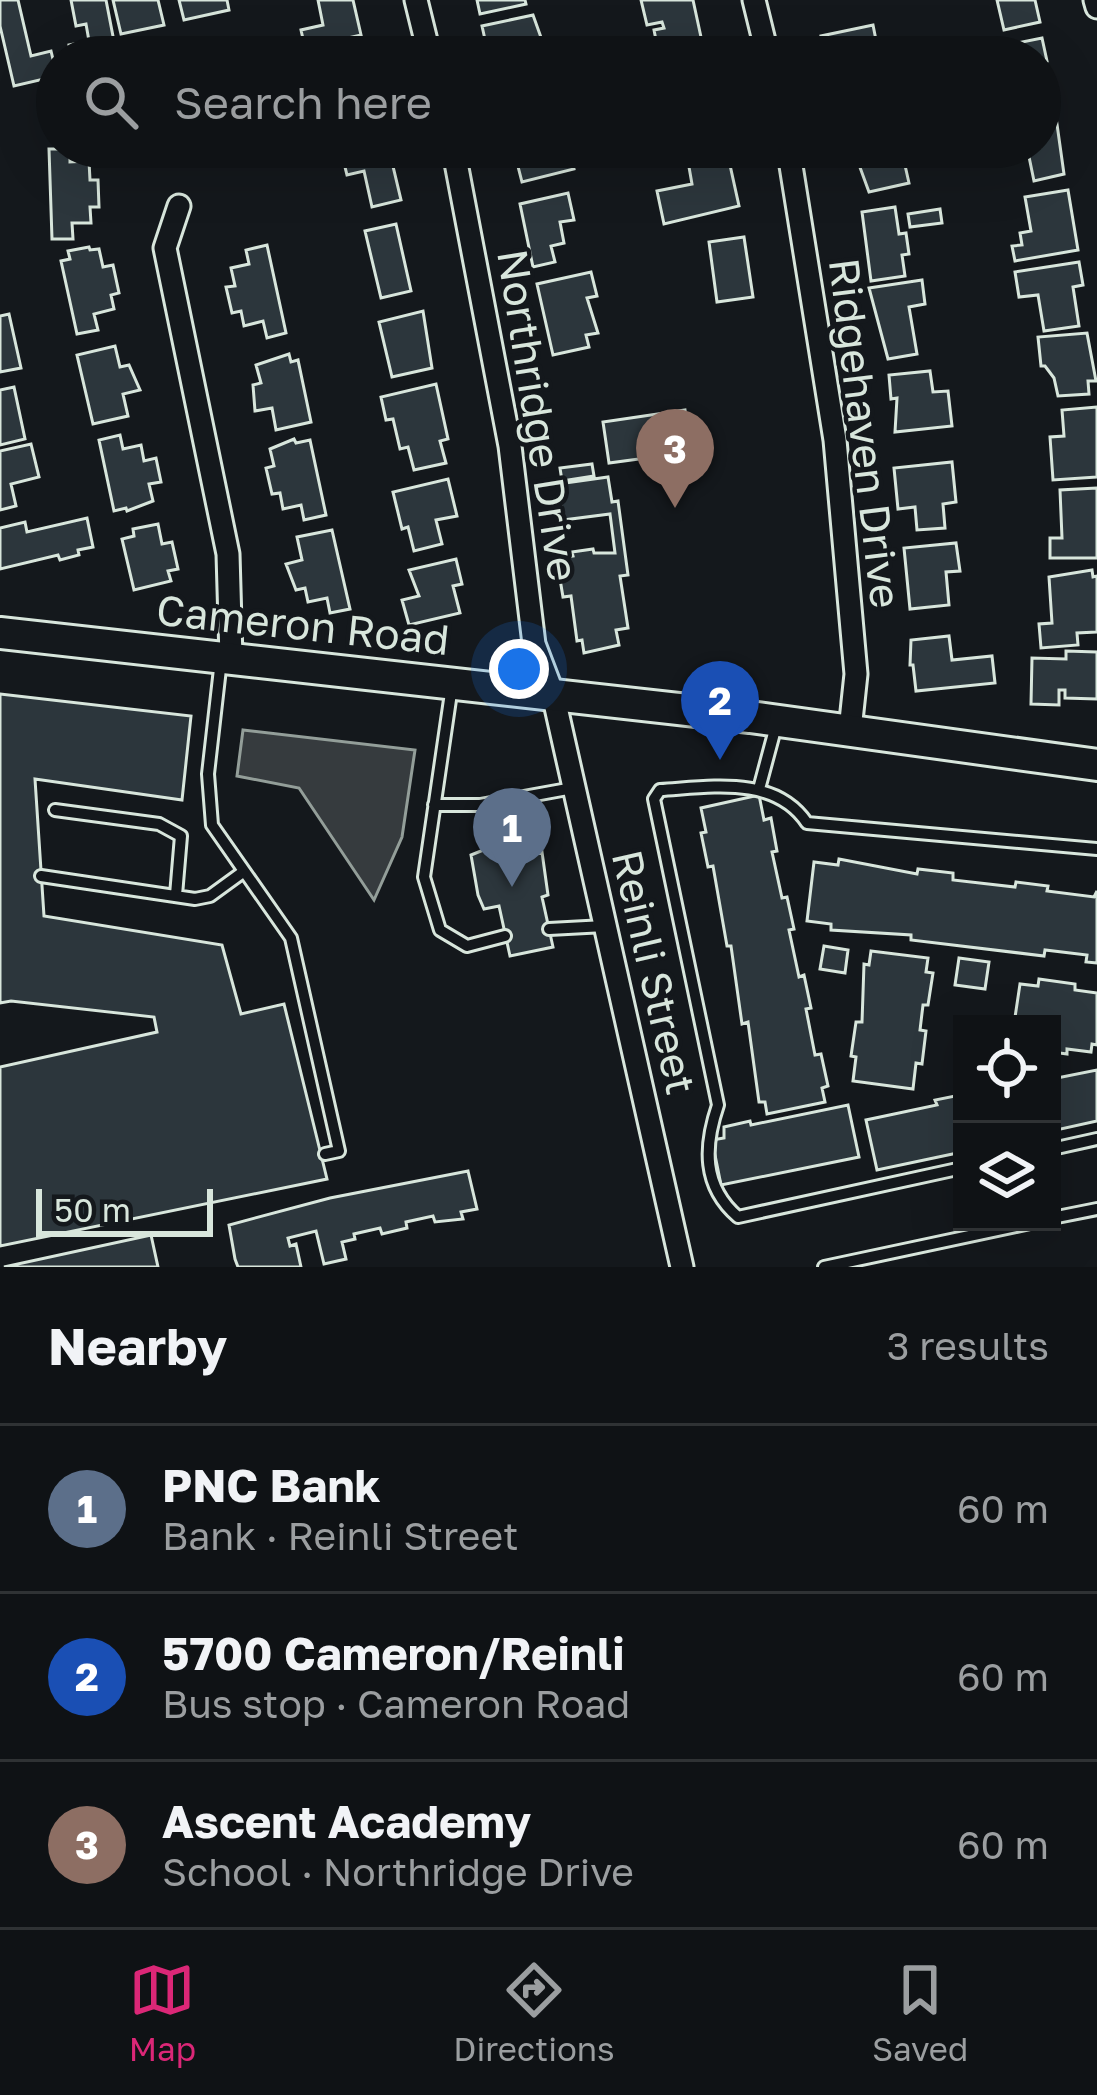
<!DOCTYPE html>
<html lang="en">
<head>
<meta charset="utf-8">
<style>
  :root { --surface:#0f1215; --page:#1d2022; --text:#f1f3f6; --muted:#9b9ea0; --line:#2f3234; --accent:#db2777 }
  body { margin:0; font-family:"Golos Text",sans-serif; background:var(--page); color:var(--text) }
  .controls { position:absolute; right:36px; bottom:36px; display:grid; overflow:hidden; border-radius:0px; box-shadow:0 12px 48px #0002 }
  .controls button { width:108px; height:108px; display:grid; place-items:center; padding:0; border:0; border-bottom:3px solid var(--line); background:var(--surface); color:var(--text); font:60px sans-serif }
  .scale { position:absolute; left:36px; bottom:30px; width:177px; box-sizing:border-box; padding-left:12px; border:6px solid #d8e6dc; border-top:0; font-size:33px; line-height:42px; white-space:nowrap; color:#d8e6dc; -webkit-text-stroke:9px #14181c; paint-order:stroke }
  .you { position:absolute; left:519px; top:669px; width:42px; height:42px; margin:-30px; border:9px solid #fff; border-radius:50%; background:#1a73e8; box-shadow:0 0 0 18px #1a73e833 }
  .badge { display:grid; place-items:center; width:78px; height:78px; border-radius:50%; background:var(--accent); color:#fff; font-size:39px; font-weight:700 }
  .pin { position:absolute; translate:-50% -99px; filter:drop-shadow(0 3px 6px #0008) }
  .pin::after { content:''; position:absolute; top:63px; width:42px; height:36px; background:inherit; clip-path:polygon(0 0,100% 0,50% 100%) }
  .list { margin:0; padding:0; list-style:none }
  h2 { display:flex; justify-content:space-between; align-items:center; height:156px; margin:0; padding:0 48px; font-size:51px }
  h2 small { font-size:39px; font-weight:400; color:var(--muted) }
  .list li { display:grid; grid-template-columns:78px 1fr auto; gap:36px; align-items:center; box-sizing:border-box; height:168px; padding:0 48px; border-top:3px solid var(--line) }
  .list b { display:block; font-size:45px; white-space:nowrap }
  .list p { margin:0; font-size:39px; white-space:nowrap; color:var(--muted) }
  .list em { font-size:39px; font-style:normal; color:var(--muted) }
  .icon { flex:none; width:66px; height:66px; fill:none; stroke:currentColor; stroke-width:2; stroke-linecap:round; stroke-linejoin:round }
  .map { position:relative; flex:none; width:1097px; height:1267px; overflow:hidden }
  .search { position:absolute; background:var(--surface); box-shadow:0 12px 48px #0002; left:36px; right:36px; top:36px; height:132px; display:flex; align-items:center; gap:30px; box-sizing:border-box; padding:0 42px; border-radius:66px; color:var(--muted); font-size:45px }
  .sheet { height:660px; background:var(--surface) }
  nav { display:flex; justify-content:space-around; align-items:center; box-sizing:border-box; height:168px; border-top:3px solid var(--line); background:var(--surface); font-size:33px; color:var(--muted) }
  nav a { display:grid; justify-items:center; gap:6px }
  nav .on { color:var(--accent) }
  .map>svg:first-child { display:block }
</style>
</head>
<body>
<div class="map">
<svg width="1097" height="1267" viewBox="0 0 1097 1267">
  <rect width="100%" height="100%" fill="#14181c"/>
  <path fill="#363b3e" stroke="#939e99" stroke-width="3" d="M243,730L415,750L402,837L374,900L299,788L237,776Z"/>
  <path fill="#2c363c" stroke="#d8e6dc" stroke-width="3" d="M0,0H18L31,56L51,51L57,76L14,86L0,26Z
    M71,0H106L117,57H71L69,45L89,41L86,24L76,26Z
    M113,0H158L164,25L121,34Z
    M179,0H227L229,10L184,20Z
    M318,0H353L361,35L305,48L301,30L323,25Z
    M477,0H525L526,4L480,14Z
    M641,0H693L704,51L671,57L667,43L657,45L654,30L664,28L662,22L647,25Z
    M997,0H1035L1040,22L1004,30Z
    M533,15L548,57H495L494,52L488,53L482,26Z
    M873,25L878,50L894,47L897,57H826L821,36Z
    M1042,38L1047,61L1042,62L1049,96L1040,98V57H994L992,48Z
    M1055,110L1064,174L1034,181L1027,147H1040V113Z
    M340,147H393L396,161L392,162L401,200L372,207L364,171L347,175Z
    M513,147H569L574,169L522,182Z
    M702,147H726L739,206L664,224L657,191L692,184L686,150Z
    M843,147H895L897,153L902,152L909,183L869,192L854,151L845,153Z
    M49,149H70V162L89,161L90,180H98L99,207H90L91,223H72L73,239H52Z
    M1068,190L1078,250L1015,261L1012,246L1022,245L1020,233L1031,231L1025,197Z
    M568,193L574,220L560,222L564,243L551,246L555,262L533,267L520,204Z
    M895,207L899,234L906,233L909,254L902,255L905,276L871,281L862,212Z
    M940,209L942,223L910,227L908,214Z
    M396,224L411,291L381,298L365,231Z
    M744,237L753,297L717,302L709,242Z
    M267,245L286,333L267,338L263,321L244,326L241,311L232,313L226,287L235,286L231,268L249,264L246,250Z
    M89,247L90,250L99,249L103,267L113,265L119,293L111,295L114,309L94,314L98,330L77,334L61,261L70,259L68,251Z
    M1079,262L1083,285L1073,287L1079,326L1044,331L1038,295L1019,297L1015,272Z
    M591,272L597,296L587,298L598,333L586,335L589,347L553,355L537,284Z
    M922,280L925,304L909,307L917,354L888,359L869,288Z
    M423,311L432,368L392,377L379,322Z
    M9,314L21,368L0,372V316Z
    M1087,333L1096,381H1088L1089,394L1058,396L1054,378L1045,366H1041L1038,337Z
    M115,346L120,367L129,365L140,390L123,394L128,416L93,424L77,355Z
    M289,354L291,362L298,360L311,422L276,430L272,408L255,411L253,385L261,383L256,365Z
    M930,371L933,392L948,391L952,426L895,432L897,398L891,399L889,375Z
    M436,384L448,439L440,441L446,463L414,470L408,447L400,449L393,419L386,420L381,397Z
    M14,387L25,439L0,445V390Z
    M1097,407V477L1053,480L1050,437L1064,436L1062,410Z
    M685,410L691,452L609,463L603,422Z
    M120,435L123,449L141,445L144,461L156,458L161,482L149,484L153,501L127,511L126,508L114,511L99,440Z
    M294,439L296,443L310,440L326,515L304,520L301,505L283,509L280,493L272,494L266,468L274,466L270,449Z
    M31,444L39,477L11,484L16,506L0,510V451Z
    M952,462L956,502L943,504L945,528L917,530L915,507L898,509L894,468Z
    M592,464L594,476L562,481L560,468Z
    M608,477L612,502L618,501L628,575L620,576L628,628L616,630L619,645L584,653L582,640L577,641L571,596L563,597L559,573L568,572L566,557L573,556L572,552L593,549L594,553H615L610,514L563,520L558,484Z
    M448,479L457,516L436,520L442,544L414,551L408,527L402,529L393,492Z
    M1097,488V558H1050V538H1062L1060,490Z
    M87,518L93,547L78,550L79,555L60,560L58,555L0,569V528L25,522L27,532Z
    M158,524L162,544L172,542L178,569L168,571L171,581L134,590L122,539L134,536L133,529Z
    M332,530L350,609L330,613L327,598L308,602L305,588L296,590L286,564L302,560L297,537Z
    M956,543L960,571L946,572L949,605L910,609L904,548Z
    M456,559L462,584L453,586L460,613L409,625L402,600L419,596L409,570Z
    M1092,570L1093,577L1097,576V632L1077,633L1078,645L1041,648L1039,624L1052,623L1049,577Z
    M949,636L952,660L992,656L995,683L916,691L913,665H910L911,640Z
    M1066,651L1097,652V699L1065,698V690H1059V705L1031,704L1032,658L1066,659Z
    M0,694L191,716L182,800L35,779L44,916L222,945L241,1014L284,1004L327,1179L0,1246V1067L157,1032L154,1017L11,1001L0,1003Z
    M759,795L764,820L771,818L777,851L772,852L782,898L787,897L794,929L789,930L799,977L804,975L811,1008L806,1009L815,1055L821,1054L828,1086L822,1088L825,1102L767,1114L765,1102H759L748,1022L742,1024L731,946H727L713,866L708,867L701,833L706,832L701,808Z
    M517,832L519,843L536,841L539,853L542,852L548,895L542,897L553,947L510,956L499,906L484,909L478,895L471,855L486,849L484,839Z
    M839,859L917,874L918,869L953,873V880L1015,887L1016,882L1048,886L1047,891L1094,897L1097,891V963L1086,962L1087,955L1045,950L1044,956L911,940V935L831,930V924L807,921L814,862L838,865Z
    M824,946L848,950L845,973L820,969Z
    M871,951L928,958L926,972L933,973L928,1005H923L920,1030L926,1031L922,1064L916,1063L913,1089L853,1081L856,1057L851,1056L856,1022H862L864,964L869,965Z
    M959,958L989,962L985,989L955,985Z
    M1039,979L1075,984V990L1097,993V1045L1092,1044L1091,1052L1067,1049V1054L1052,1052V1024H1014L1020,984L1038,986Z
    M1097,1070V1121L1052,1131V1079Z
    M960,1095L962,1152L877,1170L866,1120L937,1105L935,1100Z
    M848,1105L859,1157L721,1185L712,1140L724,1138V1127L750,1121L751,1125Z
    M468,1171L477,1209L461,1212L463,1219L435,1222L433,1216L406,1222L407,1228L382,1234L380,1228L354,1234L355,1239L342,1242L346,1259L324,1264L316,1231L288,1238L290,1246L296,1244L301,1267H238L235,1259L229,1225L330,1198Z
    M151,1235L158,1267H4Z"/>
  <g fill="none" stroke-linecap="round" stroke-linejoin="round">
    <defs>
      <path id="lane" d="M221,660L208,774L212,825L291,938L339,1151L325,1154
        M452,686L424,877L440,930L467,946L505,936
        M759,789L777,722
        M434,805H480L573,788
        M55,810L159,824L181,836L176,895
        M41,876L195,899L210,896L243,872
        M549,929L605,926
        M1052,1149L1097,1139
        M962,1168L738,1217C702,1186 704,1146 718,1105L654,799L660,790C710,787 775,775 807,823L1097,849
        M1052,1218L1097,1209
        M824,1267L1035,1222"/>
      <path id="street" d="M416,0L430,57
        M754,0L768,57
        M1095,0L1097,7
        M453,147L510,446L534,644L553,694L682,1267
        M788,147L835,440L856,674L850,730
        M179,206L165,248L228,554L231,658"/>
      <path id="secondary" d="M0,633L750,717L1097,765"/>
    </defs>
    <use href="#lane" stroke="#d8e6dc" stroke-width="16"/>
    <use href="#street" stroke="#d8e6dc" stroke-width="27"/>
    <use href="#secondary" stroke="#d8e6dc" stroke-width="36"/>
    <use href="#lane" stroke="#14181c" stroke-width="10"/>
    <use href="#street" stroke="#14181c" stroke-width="21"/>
    <use href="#secondary" stroke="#14181c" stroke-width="30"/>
  </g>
  <g text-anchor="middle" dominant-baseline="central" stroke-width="9" stroke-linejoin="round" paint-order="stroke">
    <g font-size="42" fill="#d8e6dc" stroke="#14181c">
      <text transform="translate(539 415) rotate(81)">Northridge Drive</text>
      <text transform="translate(866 433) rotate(83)">Ridgehaven Drive</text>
      <text transform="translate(303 624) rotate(6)">Cameron Road</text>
      <text transform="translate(655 972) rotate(77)">Reinli Street</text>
    </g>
  </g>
</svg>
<div class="controls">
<button><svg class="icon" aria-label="locate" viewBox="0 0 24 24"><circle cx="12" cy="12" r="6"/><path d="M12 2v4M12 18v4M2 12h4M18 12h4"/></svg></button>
<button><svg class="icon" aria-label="layers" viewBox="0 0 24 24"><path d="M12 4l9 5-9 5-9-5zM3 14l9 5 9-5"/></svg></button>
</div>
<div class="scale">50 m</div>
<div class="you"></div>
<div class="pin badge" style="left:512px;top:887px;background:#5c6f8a">1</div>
<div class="pin badge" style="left:720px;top:760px;background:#1a4fb4">2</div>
<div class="pin badge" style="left:675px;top:508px;background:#8d6e63">3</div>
<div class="search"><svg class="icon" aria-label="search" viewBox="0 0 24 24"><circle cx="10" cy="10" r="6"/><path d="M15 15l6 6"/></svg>Search here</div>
</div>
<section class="sheet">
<h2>Nearby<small>3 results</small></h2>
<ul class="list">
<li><span class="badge" style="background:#5c6f8a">1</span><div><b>PNC Bank</b><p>Bank · Reinli Street</p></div><em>60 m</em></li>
<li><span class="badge" style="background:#1a4fb4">2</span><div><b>5700 Cameron/Reinli</b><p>Bus stop · Cameron Road</p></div><em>60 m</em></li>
<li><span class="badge" style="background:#8d6e63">3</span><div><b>Ascent Academy</b><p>School · Northridge Drive</p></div><em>60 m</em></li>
</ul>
</section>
<nav>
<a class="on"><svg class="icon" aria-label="map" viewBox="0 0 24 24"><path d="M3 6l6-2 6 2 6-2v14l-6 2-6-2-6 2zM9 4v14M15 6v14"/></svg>Map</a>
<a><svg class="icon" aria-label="directions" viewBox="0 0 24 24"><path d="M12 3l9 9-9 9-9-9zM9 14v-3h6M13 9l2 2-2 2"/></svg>Directions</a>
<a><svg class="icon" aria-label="saved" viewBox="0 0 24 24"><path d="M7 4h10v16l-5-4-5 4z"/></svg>Saved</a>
</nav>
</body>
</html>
